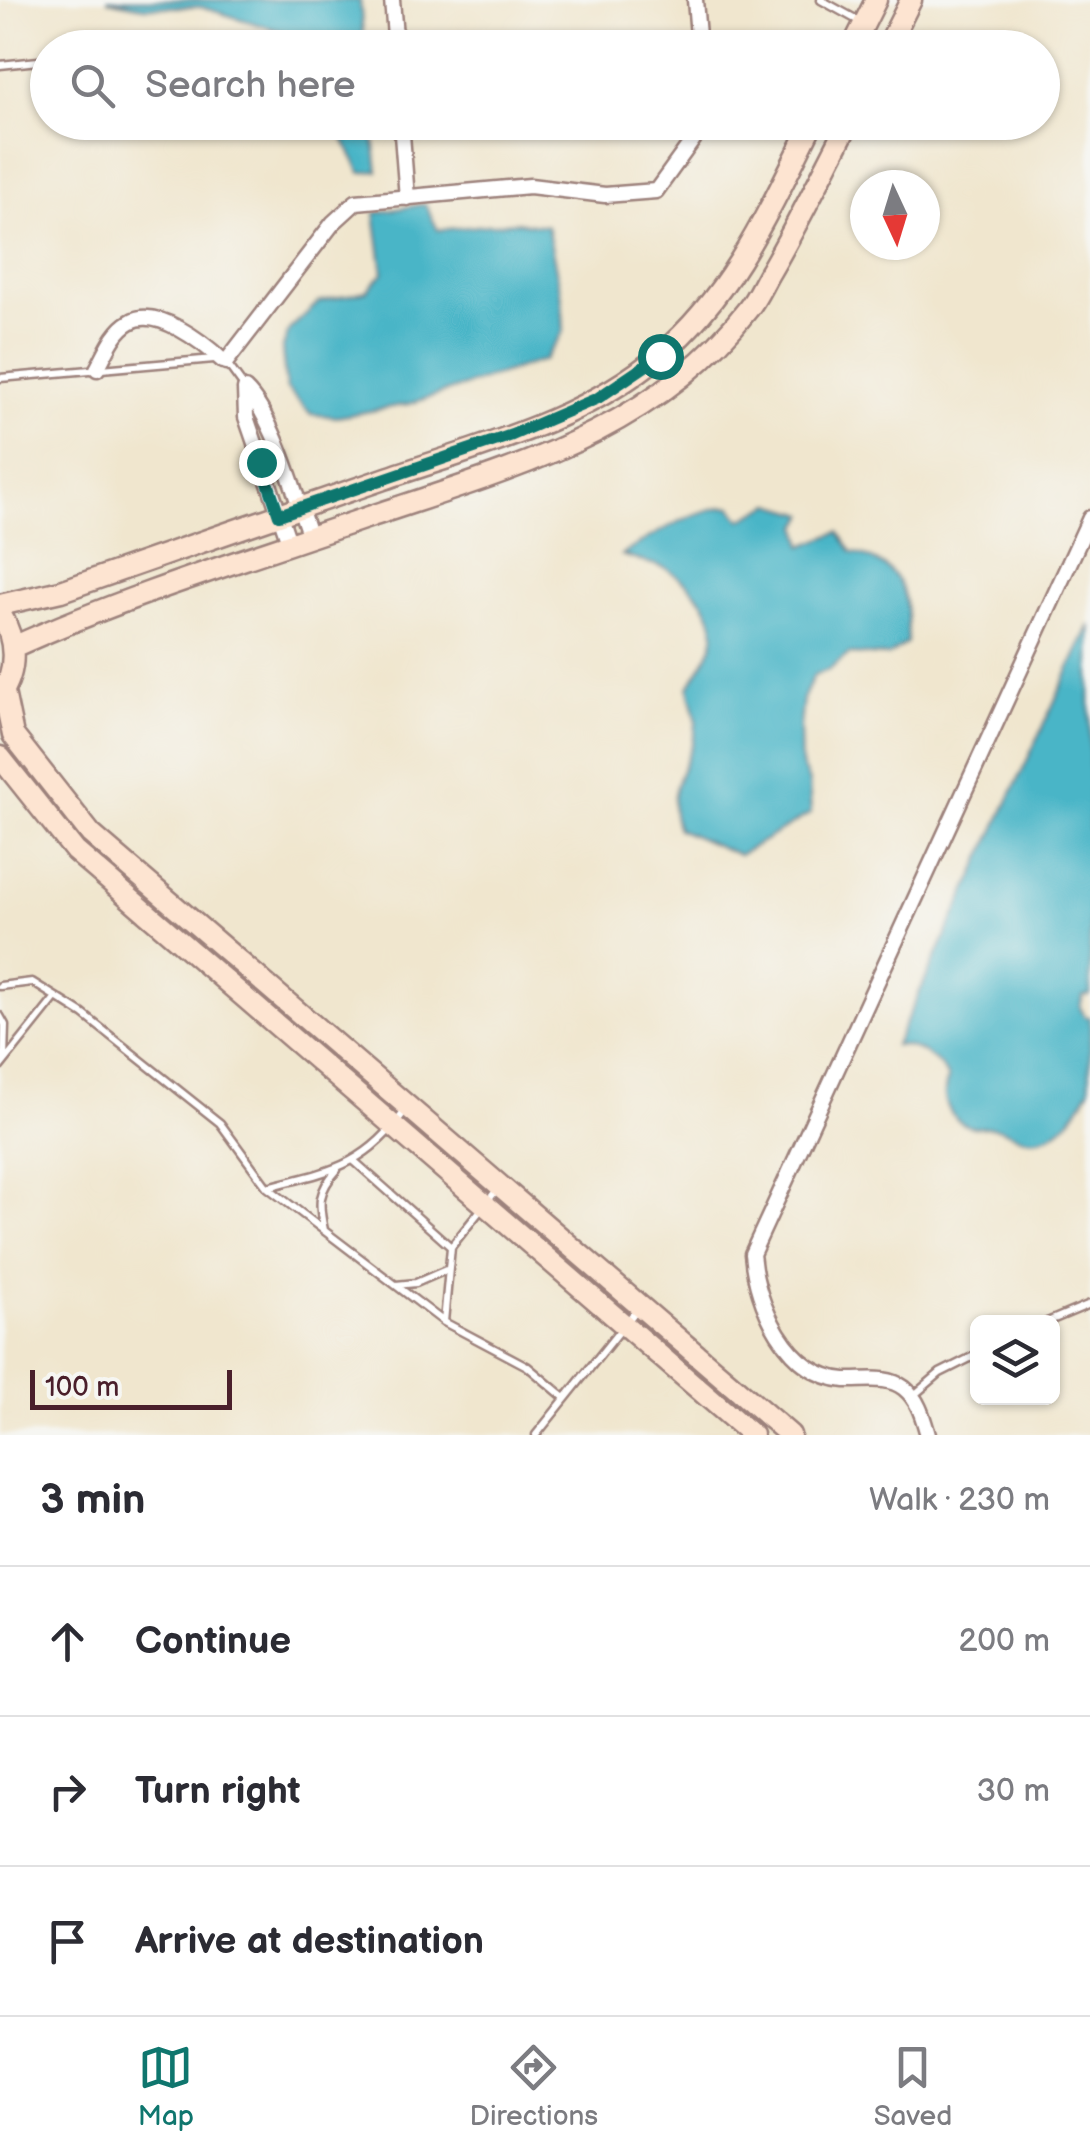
<!DOCTYPE html>
<html lang="en">
<head>
<meta charset="utf-8">
<style>
  :root { --surface:#fff; --page:#f7f7f7; --text:#2b2b33; --muted:#7c7c81; --line:#e1e1e2; --accent:#0f766e }
  body { margin:0; font-family:"Balsamiq Sans",sans-serif; background:var(--page); color:var(--text) }
  .controls { position:absolute; right:30px; bottom:30px; display:grid; overflow:hidden; border-radius:15px; box-shadow:0 2px 8px #0004 }
  .controls button { width:90px; height:90px; display:grid; place-items:center; padding:0; border:0; border-bottom:2px solid var(--line); background:var(--surface); color:var(--text); font:50px sans-serif }
  .compass { position:absolute; left:850px; top:170px; width:90px; height:90px; border-radius:50%; background:var(--surface); box-shadow:0 2px 8px #0004; rotate:176deg }
  .scale { position:absolute; left:30px; bottom:25px; width:202px; box-sizing:border-box; padding-left:10px; border:5px solid #4a1f2b; border-top:0; font-size:28px; line-height:35px; white-space:nowrap; color:#4a1f2b; -webkit-text-stroke:8px #f6f6f2; paint-order:stroke }
  .stop { position:absolute; width:30px; height:30px; margin:-22px; border:8px solid #0f766e; border-radius:50%; background:#fff }
  .stop.end { background:#0f766e; border-color:#fff; box-shadow:0 2px 10px #0008 }
  .list { margin:0; padding:0; list-style:none }
  h2 { display:flex; justify-content:space-between; align-items:center; height:130px; margin:0; padding:0 40px; font-size:42px }
  h2 small { font-size:32px; font-weight:400; color:var(--muted) }
  .list li { display:grid; grid-template-columns:65px 1fr auto; gap:30px; align-items:center; box-sizing:border-box; height:150px; padding:0 40px; border-top:2px solid var(--line) }
  .list b { display:block; font-size:38px; white-space:nowrap }
  .list em { font-size:32px; font-style:normal; color:var(--muted) }
  .icon { flex:none; width:55px; height:55px; fill:none; stroke:currentColor; stroke-width:2; stroke-linecap:round; stroke-linejoin:round }
  .map { position:relative; flex:none; width:1090px; height:1435px; overflow:hidden }
  .search { position:absolute; background:var(--surface); box-shadow:0 2px 8px #0004; left:30px; right:30px; top:30px; height:110px; display:flex; align-items:center; gap:25px; box-sizing:border-box; padding:0 35px; border-radius:55px; color:var(--muted); font-size:38px }
  .sheet { height:580px; background:var(--surface) }
  nav { display:flex; justify-content:space-around; align-items:center; box-sizing:border-box; height:140px; border-top:2px solid var(--line); background:var(--surface); font-size:28px; color:var(--muted) }
  nav a { display:grid; justify-items:center; gap:5px }
  nav .on { color:var(--accent) }
  .map>svg:first-child { display:block }
</style>
</head>
<body>
<div class="map">
<svg width="1090" height="1435" viewBox="0 0 1090 1435">
  <rect width="100%" height="100%" fill="#f6f6f2"/>
  <filter id="ink" filterUnits="userSpaceOnUse"><feTurbulence type="fractalNoise" baseFrequency=".01" numOctaves="2"/><feDisplacementMap in="SourceGraphic" scale="20" xChannelSelector="R" yChannelSelector="G"/><feConvolveMatrix kernelMatrix="1 2 1 2 8 2 1 2 1" color-interpolation-filters="sRGB"/></filter>
  <filter id="wash" filterUnits="userSpaceOnUse"><feTurbulence type="fractalNoise" baseFrequency=".0048" numOctaves="4" result="noise"/><feDisplacementMap in="SourceGraphic" scale="40" xChannelSelector="R" yChannelSelector="G"/><feGaussianBlur stdDeviation="2.25" result="paint"/><feColorMatrix in="noise" values="0 0 0 0 0 0 0 0 0 0 0 0 0 0 0 0 0 1.4 0 .05"/><feComposite in="paint" operator="in"/></filter>
  <g filter="url(#wash)">
    <rect width="100%" height="100%" fill="#f0e6ce"/>
    <path fill="#49b5c7" stroke="#4a6a79" stroke-width="2.5" d="M107,0H360L364,47H297L290,34L201,7H143Z
      M335,123H372L378,171L361,173Z
      M425,204L438,230L516,222L547,226L562,298L564,331L544,360L409,404L337,417L311,414L286,388L282,350L289,330L319,302L366,291L383,273L375,213Z
      M772,504L806,514L799,526L803,546L839,532L852,552C903,565 910,595 907,643L888,656L849,654L829,670L814,675L803,699L800,727L801,765L809,781L811,813L739,855L678,829C660,783 698,759 696,719C695,709 690,698 689,687C696,673 712,653 714,638C717,609 690,583 667,569C659,565 634,560 622,555C645,539 705,503 732,507L741,520Z
      M1090,625V995L1083,996L1080,1007L1085,1017L1090,1018C1090,1035 1090,1075 1089,1089C1079,1112 1055,1144 1026,1138C1015,1137 1007,1130 997,1128C989,1126 981,1128 973,1127C951,1123 939,1099 948,1079C940,1059 917,1045 895,1045Z"/>
  </g>
  <g filter="url(#ink)">
    <g fill="none" stroke-linecap="round" stroke-linejoin="round">
      <defs>
        <path id="lane" d="M821,0L859,21
          M0,65L48,60
          M226,362L245,388
          M0,378L214,359
          M0,986L32,982L56,997
          M0,1016L5,1025L4,1059
          M0,1067L56,997L83,1014L220,1123L267,1187L444,1322L527,1366L565,1398
          M353,1160L451,1247
          M267,1187C332,1171 366,1166 407,1108
          M324,1230C318,1203 318,1191 337,1170
          M396,1285L416,1283L446,1270
          M444,1322L451,1247L499,1187
          M1047,1322L1090,1304
          M913,1396L940,1373L978,1354
          M536,1435L638,1308"/>
        <path id="street" d="M392,0L396,48
          M695,0L699,48
          M401,122L407,198
          M226,362L333,223L356,202L530,186L605,195L656,191L695,137L699,122
          M97,369C106,353 114,331 130,322C156,305 205,344 223,361
          M245,389C274,416 296,498 310,537
          M245,389L246,417L290,545
          M928,1435C923,1418 919,1400 904,1388C887,1375 864,1381 845,1380C787,1375 756,1304 752,1254L1090,518"/>
        <path id="secondary" d="M852,48L876,0
          M887,48L911,0
          M0,605L61,591C169,553 276,516 384,479C477,447 583,421 660,355C733,294 771,206 813,122
          M0,613C16,639 18,670 0,696
          M13,647C128,595 250,558 369,517C508,470 654,432 748,309C757,298 763,283 771,270C799,222 823,172 849,122
          M4,692L13,735L91,834L790,1435
          M0,757L75,851L752,1435"/>
      </defs>
      <use href="#lane" stroke="#9d827c" stroke-width="11"/>
      <use href="#street" stroke="#9d827c" stroke-width="19"/>
      <use href="#secondary" stroke="#9d827c" stroke-width="25"/>
      <use href="#lane" stroke="#fff" stroke-width="6"/>
      <use href="#street" stroke="#fff" stroke-width="14"/>
      <use href="#secondary" stroke="#fde4d1" stroke-width="20"/>
    </g>
  </g>
  <g fill="none" stroke-linecap="round" stroke-linejoin="round" filter="url(#ink)">
    <path stroke="#0f766e" stroke-width="12" d="M261,462L279,515L512,435L598,398L660,356"/>
  </g>
</svg>
<div class="controls">
<button><svg class="icon" aria-label="layers" viewBox="0 0 24 24"><path d="M12 4l9 5-9 5-9-5zM3 14l9 5 9-5"/></svg></button>
</div>
<svg class="compass" viewBox="-18 -18 36 36"><path d="M0-13l5 13h-10z" fill="#e53935"/><path d="M0 13l5-13h-10z" fill="#7c7c81"/></svg>
<div class="scale">100 m</div>
<div class="stop" style="left:660px;top:356px"></div>
<div class="stop end" style="left:261px;top:462px"></div>
<div class="search"><svg class="icon" aria-label="search" viewBox="0 0 24 24"><circle cx="10" cy="10" r="6"/><path d="M15 15l6 6"/></svg>Search here</div>
</div>
<section class="sheet">
<h2>3 min<small>Walk · 230 m</small></h2>
<ul class="list">
<li><svg class="icon" aria-label="ahead" viewBox="0 0 24 24"><path d="M12 20V5M6 11l6-6 6 6"/></svg><div><b>Continue</b></div><em>200 m</em></li>
<li><svg class="icon" aria-label="right" viewBox="0 0 24 24"><path d="M7 20v-9h11M14 6l5 5-5 5"/></svg><div><b>Turn right</b></div><em>30 m</em></li>
<li><svg class="icon" aria-label="arrive" viewBox="0 0 24 24"><path d="M6 21V4h12l-3 4 3 4H6"/></svg><div><b>Arrive at destination</b></div></li>
</ul>
</section>
<nav>
<a class="on"><svg class="icon" aria-label="map" viewBox="0 0 24 24"><path d="M3 6l6-2 6 2 6-2v14l-6 2-6-2-6 2zM9 4v14M15 6v14"/></svg>Map</a>
<a><svg class="icon" aria-label="directions" viewBox="0 0 24 24"><path d="M12 3l9 9-9 9-9-9zM9 14v-3h6M13 9l2 2-2 2"/></svg>Directions</a>
<a><svg class="icon" aria-label="saved" viewBox="0 0 24 24"><path d="M7 4h10v16l-5-4-5 4z"/></svg>Saved</a>
</nav>
</body>
</html>
